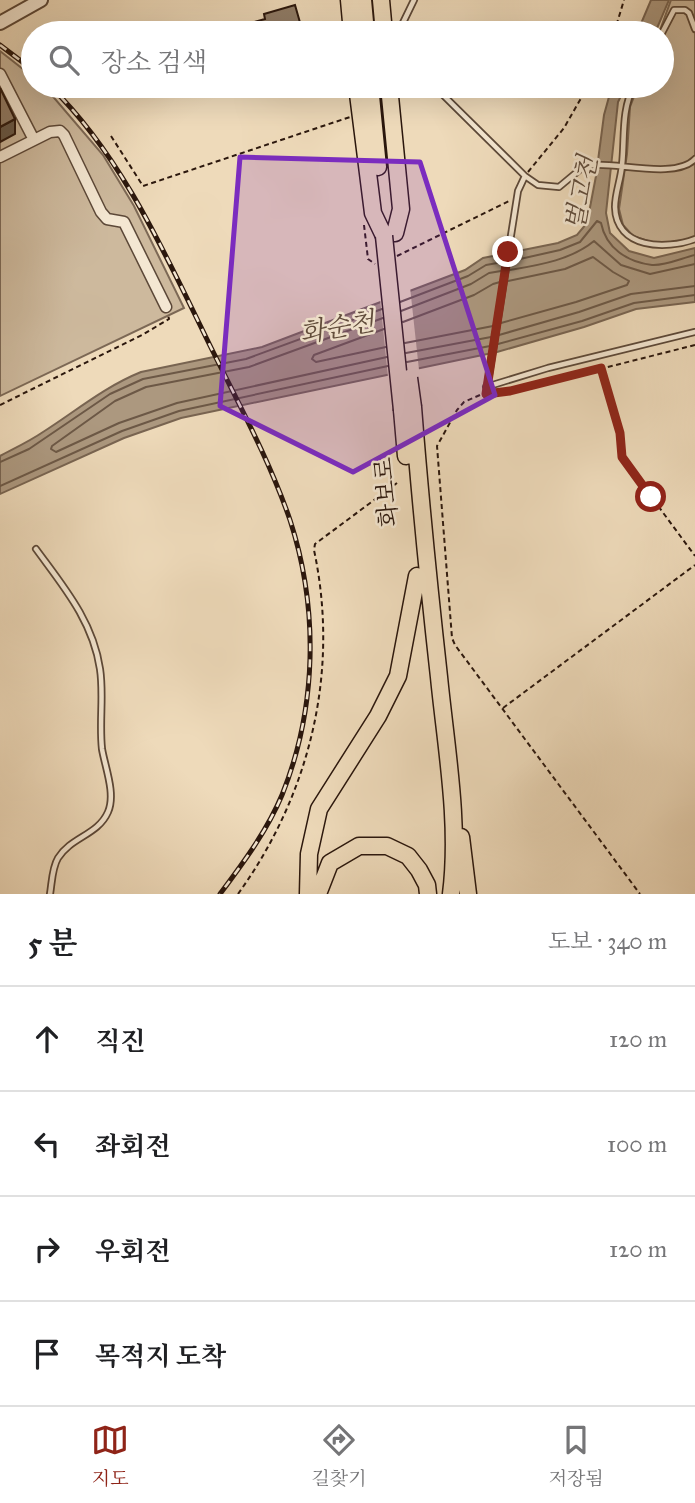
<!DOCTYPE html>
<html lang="ko">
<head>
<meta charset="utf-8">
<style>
  :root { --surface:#fff; --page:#f2f2f2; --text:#202124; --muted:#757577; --line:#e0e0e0; --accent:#8f2418 }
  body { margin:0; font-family:"IM FELL Great Primer","Noto Serif KR",serif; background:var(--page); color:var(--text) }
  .stop { position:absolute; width:21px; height:21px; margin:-16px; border:5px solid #8f2418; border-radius:50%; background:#fff }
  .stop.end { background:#8f2418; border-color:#fff; box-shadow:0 2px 7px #0008 }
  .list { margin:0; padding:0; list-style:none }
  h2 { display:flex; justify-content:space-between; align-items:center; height:91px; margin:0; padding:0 28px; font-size:30px }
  h2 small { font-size:23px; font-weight:400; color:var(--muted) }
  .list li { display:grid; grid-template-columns:46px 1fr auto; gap:21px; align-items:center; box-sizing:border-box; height:105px; padding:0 28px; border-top:2px solid var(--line) }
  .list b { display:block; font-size:26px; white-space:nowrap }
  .list em { font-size:23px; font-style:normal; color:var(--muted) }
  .icon { flex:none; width:38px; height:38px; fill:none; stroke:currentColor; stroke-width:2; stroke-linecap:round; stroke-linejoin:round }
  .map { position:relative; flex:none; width:695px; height:894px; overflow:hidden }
  .search { position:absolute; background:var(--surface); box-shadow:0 7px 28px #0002; left:21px; right:21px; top:21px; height:77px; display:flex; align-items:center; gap:18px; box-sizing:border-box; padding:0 24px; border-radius:38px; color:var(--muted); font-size:26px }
  .sheet { height:511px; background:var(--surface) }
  nav { display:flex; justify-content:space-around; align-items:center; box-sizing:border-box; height:98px; border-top:2px solid var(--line); background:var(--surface); font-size:19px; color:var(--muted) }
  nav a { display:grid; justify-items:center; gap:4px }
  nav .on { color:var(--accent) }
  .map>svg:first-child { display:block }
</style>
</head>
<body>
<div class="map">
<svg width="695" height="894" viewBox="0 0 695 894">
  <rect width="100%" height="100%" fill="#eedaba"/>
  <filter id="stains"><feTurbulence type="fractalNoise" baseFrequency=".00286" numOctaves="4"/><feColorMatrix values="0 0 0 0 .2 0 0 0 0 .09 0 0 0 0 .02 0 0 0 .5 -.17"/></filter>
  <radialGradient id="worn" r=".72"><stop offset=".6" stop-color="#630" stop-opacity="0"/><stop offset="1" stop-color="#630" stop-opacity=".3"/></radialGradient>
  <path fill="#cdb99d" stroke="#7c6855" stroke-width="2" d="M671,0H695V242L654,243L633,236L623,225L619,209L627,154L630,107L638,86H662V33H659Z
    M0,51L33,77V86H44L103,155L134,206L184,308L0,396Z"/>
  <path fill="#ac987f" stroke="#786451" stroke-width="2" d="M651,0H669L655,33H637Z
    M612,86H626L618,102L606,213L610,233L629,251L654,258L695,248V302L636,309L584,327L497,352L181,418L124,438L0,494V456C15,448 30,441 43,432C76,411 104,387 141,372L262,347L465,270L483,258L558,243L577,235L587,223L596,176L604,115Z"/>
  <path fill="#eedaba" d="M410,287L419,370L388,377L380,298Z"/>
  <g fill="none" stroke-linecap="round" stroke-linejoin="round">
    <path stroke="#6c5846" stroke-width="2" d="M511,261L560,250L580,242L597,221L601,223C606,248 627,262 652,265C665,266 682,258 695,255
      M510,270C539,265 571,260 594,241L621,265L650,274L695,264
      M400,302L468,276L486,265L503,262
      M401,311L471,284L489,273L501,271
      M383,318L249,367L146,387L115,401L52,446L51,449L56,452L119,423L177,403L387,357
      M403,322L474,295L493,284L500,282
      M501,323L576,302L627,285L629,281L613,272L593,257L565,269L508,281
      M384,329L314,355L312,359L316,362L386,347
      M499,335L579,312L631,294L695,286
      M405,343L493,326
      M498,344L582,321L634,303L695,295
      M406,353L491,337
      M407,362L490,346
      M0,462L29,449L110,394L143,379L246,359L382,309
      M0,486L122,431L179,411L388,366"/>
    <defs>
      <path id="service" d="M398,33L414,0
        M662,33L674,10H685L689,13L695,29
        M434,86L525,176L538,185L559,187L583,167L593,165C620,163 676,179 695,159
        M634,86C621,110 625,138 622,165C621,179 615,193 615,207C616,249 666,250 695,239
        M486,387L548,368L695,332
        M486,394L518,191L525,176
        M36,549C63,586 93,621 100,669C104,695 99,722 102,749C105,767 116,794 108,812C98,835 71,837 58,858C52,868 52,882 50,894"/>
      <path id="minor" d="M0,74L34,140L50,132L60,131L64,135L101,212L107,219L124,222L166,307
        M0,157L34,140"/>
      <path id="tertiary" d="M0,23L41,0"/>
      <path id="trunk" d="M349,0L352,33
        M363,0L366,33
        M381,0L384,33
        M357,86L373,213L384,236
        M370,86L378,167
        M389,86L401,209L395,233
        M413,407C420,497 429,587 439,677C446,748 460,823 451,894
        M402,410L406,456
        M461,837L468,894
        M308,894L309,854L319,809L378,716L398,676L417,576
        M318,894L330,863L359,846H387L408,856L419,870L427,885L428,894"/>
    </defs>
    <use href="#service" stroke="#5c4838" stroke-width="8"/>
    <use href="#minor" stroke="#5c4838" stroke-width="13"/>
    <use href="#tertiary" stroke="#5c4838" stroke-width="16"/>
    <use href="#trunk" stroke="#2b170d" stroke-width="19"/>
    <path stroke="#2b170d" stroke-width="2" stroke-dasharray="5 3.5" stroke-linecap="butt" d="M614,33L624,0
      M111,136L143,186L350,117
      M528,172L564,128L588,86
      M364,225L368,259L375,264
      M397,256L511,200
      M601,368L619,433L622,457L695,556
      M492,394L517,390L695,345
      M480,395L464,402L457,410L437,446L452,638L455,645L640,894
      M0,405L142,335L169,319L168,315
      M503,708L695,565
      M238,894C310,794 340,672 314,550L315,544L397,483"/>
    <use href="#service" stroke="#f4e7d2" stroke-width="4.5"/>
    <use href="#minor" stroke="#f4e7d2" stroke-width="10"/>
    <use href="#tertiary" stroke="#f4e7d2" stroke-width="12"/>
    <use href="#trunk" stroke="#eedaba" stroke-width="16"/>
    <defs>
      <path id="rail" d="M0,45L33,70
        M50,86C118,152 160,243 201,327C231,390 267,453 290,520C319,609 317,708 282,795C267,831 243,863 220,894"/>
    </defs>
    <use href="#rail" stroke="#2b170d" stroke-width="5"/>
    <use href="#rail" stroke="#f4e7d2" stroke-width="2.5" stroke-dasharray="8" stroke-linecap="butt"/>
    <defs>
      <path id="trunk-bridge" d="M384,236L402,410
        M409,378L413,407"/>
    </defs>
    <use href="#trunk-bridge" stroke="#2b170d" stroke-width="19" stroke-linecap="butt"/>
    <use href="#trunk-bridge" stroke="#eedaba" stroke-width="16"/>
  </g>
  <path fill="#655748" stroke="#2b170d" stroke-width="2" d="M15,119V134L0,142V127Z"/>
  <path fill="#907c67" stroke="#2b170d" stroke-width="2" d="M295,5L303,33H242L240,26L265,19L264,14Z
    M0,88L15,119L0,127Z"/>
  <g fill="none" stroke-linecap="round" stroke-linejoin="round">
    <path stroke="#8f2418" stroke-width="9" d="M508,252L486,394L510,391L601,368L620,433L622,457L651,497"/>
  </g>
  <path fill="#7b2cbf" fill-opacity="0.2" stroke="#7b2cbf" stroke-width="5" stroke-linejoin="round" d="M240,157L420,162L495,395L353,472L220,406Z"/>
  <g text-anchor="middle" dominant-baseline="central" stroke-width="5" stroke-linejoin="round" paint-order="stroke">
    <g font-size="24" fill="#2b170d" stroke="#f4e7d2">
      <text transform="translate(386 492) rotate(-95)">화보로</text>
    </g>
    <g font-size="26" font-style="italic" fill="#5f4b3b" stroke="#f4e7d2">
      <text transform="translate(581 193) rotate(-79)">벌고천</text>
      <text transform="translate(337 327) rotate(-10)">화순천</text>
    </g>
  </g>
  <rect width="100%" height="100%" filter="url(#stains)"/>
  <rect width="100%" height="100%" fill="url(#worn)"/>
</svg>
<div class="stop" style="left:651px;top:497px"></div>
<div class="stop end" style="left:508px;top:252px"></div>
<div class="search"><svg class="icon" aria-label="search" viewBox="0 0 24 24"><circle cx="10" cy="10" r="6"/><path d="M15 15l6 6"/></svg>장소 검색</div>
</div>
<section class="sheet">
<h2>5 분<small>도보 · 340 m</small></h2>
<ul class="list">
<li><svg class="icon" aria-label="ahead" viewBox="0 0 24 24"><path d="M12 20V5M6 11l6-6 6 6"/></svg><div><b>직진</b></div><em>120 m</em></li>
<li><svg class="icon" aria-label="left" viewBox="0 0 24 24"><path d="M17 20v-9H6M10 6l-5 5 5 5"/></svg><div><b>좌회전</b></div><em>100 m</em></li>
<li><svg class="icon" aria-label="right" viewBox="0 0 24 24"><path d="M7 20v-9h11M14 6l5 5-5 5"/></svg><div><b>우회전</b></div><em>120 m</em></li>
<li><svg class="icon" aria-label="arrive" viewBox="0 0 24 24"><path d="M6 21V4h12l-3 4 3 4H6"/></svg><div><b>목적지 도착</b></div></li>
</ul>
</section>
<nav>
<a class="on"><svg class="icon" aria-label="map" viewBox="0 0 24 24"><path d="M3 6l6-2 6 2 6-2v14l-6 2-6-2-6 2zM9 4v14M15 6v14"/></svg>지도</a>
<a><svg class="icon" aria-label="directions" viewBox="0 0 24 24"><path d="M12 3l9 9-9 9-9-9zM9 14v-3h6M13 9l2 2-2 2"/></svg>길찾기</a>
<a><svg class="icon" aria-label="saved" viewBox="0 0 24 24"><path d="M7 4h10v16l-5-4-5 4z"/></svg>저장됨</a>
</nav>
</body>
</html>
